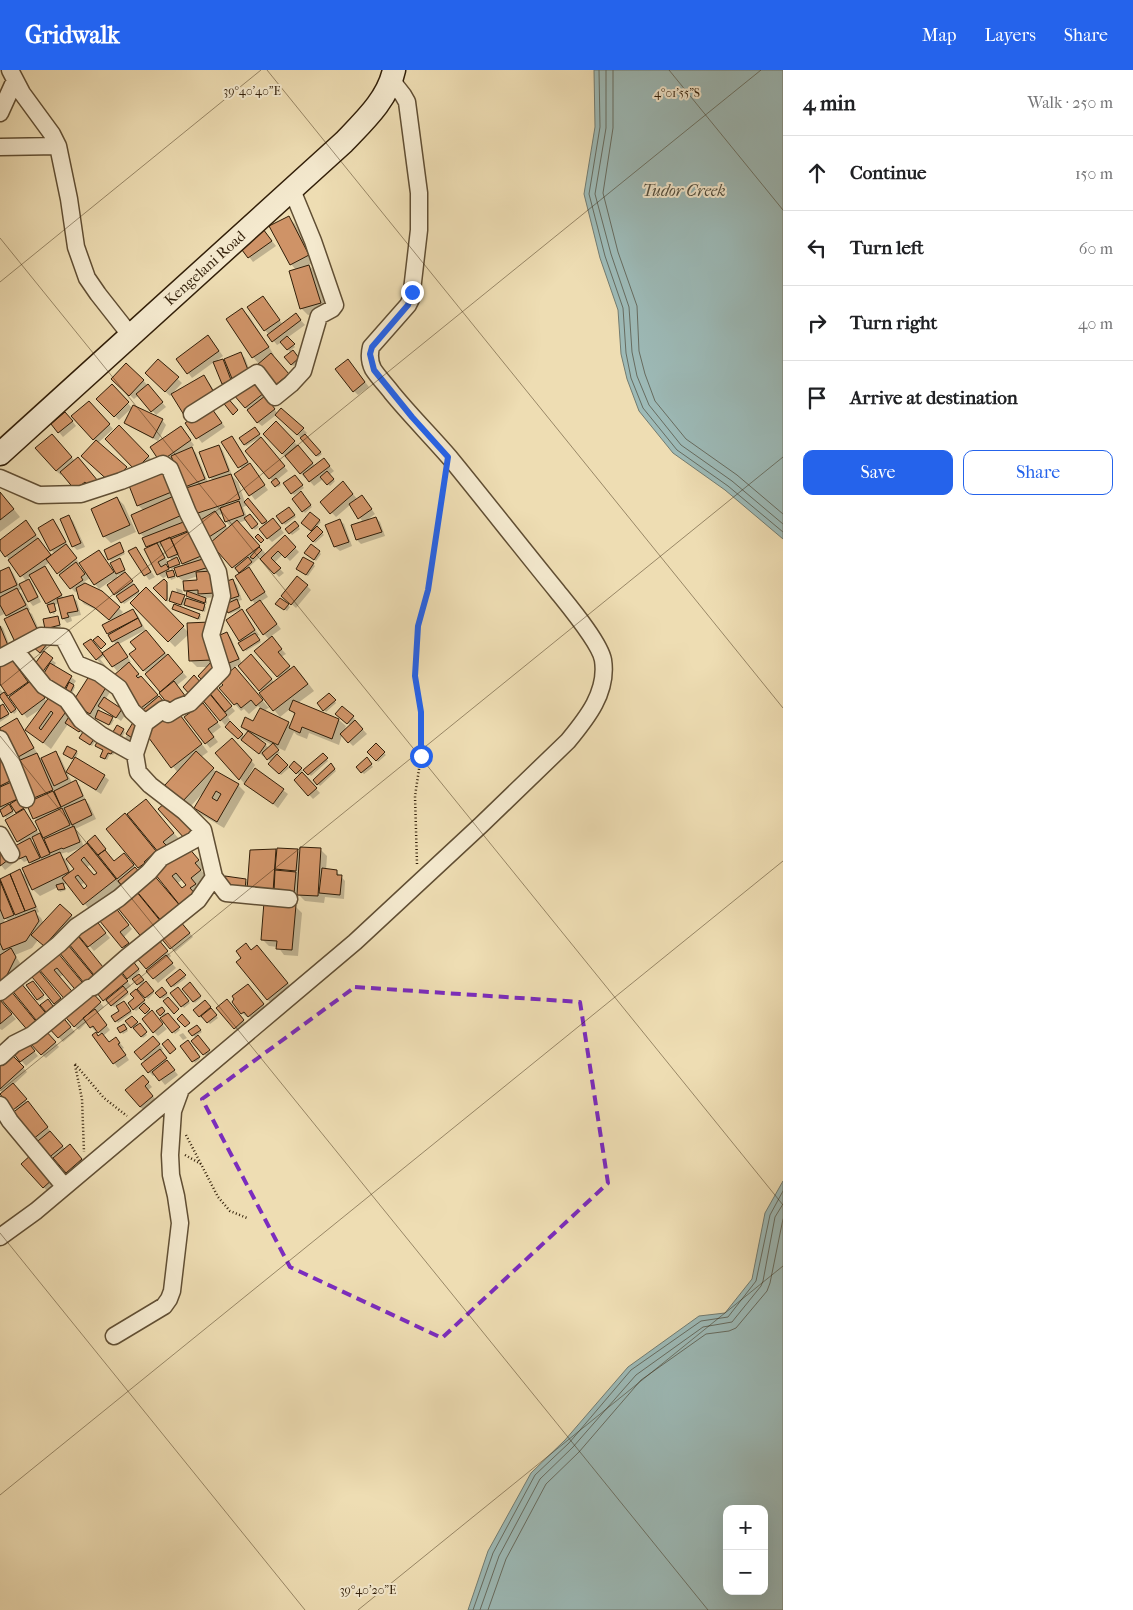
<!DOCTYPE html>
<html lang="en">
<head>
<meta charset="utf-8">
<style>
  :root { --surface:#fff; --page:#f2f2f2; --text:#202124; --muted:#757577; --line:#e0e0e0; --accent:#2563eb }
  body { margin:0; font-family:"IM FELL French Canon",serif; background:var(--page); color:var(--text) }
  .controls { position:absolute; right:15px; bottom:15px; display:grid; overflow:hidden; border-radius:10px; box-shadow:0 5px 20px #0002 }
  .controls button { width:45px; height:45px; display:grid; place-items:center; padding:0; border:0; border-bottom:1px solid var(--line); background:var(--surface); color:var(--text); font:25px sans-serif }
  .stop { position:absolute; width:15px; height:15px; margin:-11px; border:4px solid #2563eb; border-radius:50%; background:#fff }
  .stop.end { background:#2563eb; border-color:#fff; box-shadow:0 1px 5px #0008 }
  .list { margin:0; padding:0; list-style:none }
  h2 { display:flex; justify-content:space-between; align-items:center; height:65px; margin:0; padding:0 20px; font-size:21px }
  h2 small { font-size:16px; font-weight:400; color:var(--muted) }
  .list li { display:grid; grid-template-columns:32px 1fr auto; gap:15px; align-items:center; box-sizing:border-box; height:75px; padding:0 20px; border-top:1px solid var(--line) }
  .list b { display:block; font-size:19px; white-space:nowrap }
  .list em { font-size:16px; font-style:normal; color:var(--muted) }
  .actions { display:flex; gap:10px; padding:15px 20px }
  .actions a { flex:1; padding:11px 0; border:1px solid var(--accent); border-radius:10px; text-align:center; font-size:18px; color:var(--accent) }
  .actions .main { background:var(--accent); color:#fff }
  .icon { flex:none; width:28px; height:28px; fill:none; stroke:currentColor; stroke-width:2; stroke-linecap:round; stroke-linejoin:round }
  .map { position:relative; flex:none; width:783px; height:1540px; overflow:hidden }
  header { display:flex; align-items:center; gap:30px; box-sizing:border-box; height:70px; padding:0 25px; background:var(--accent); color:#fff }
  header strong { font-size:24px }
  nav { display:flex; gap:28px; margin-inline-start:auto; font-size:18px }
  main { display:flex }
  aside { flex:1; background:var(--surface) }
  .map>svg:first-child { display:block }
</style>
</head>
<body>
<header>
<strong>Gridwalk</strong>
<nav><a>Map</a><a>Layers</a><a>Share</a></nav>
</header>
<main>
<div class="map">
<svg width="783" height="1540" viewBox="0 0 783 1540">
  <rect width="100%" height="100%" fill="#eeddb3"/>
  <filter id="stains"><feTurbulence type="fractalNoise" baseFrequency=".004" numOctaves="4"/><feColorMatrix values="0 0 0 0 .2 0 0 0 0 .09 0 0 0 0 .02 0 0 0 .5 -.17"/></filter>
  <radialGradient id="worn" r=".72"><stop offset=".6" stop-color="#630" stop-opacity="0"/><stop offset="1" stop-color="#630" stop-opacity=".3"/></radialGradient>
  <path fill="#9dbab7" stroke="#727c71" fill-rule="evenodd" d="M594,0H783V469L725,420L673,383L639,341L627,309L621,284L618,240L600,188L584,124L595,57Z
    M783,1111V1540H468L488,1481L531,1403L565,1370L628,1297L699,1246L725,1243L752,1209L765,1143ZM727,1439H764V1521H727Z"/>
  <path fill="#0003" fill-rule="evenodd" d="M289,148L295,154L315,192L309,195L316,203L327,240L308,245L301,238L296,200L291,194Z
    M267,165L276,176L253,192L241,176Z
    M263,227L283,255L296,245L305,255L287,268L295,277L291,280L300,290L293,296L286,288L291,283L282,272L277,275L265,260Z
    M242,240L249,246L274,285L273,286L292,309L280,319L253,287L228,249Z
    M212,271L223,286L215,292L222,290L229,296L241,284L245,288L253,309L227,317L223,313L214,292L192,308L178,289Z
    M158,290L182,313L170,326L146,303Z
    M352,295L369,317L358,325L354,321Z
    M203,307L210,314L222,333L212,339L225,357L202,373L187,353L191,351Z
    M113,309L143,310L166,337L156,345L139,325L134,329Z
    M252,310L278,344L303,359L307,363L305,365L322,384L318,387L302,369L276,345L262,356L257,352L235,324Z
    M112,316L132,338L119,350L98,329Z
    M89,332L113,359L98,373L133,405L119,419L96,372L73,346Z
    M70,348L76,356L63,367L53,355Z
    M162,350L166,355L158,371L130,357L125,353Z
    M276,353L298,376L315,396L324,390L334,401L329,405L335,411L330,416L323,409L314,416L306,407L305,408L264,364Z
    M119,357L155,393L143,405Z
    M181,358L194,375L191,378L196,383L208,412L213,411L210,407L219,376L223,381L232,405H231L238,412L245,432L248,430L268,454H277L284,463L272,472L268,468L265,456L248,435L243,437L247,447L250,445L259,457L255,460L247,450L238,453L266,484L285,467L299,482L290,491L283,484L274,493L284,503L279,507L260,487L248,498L253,503L268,527L260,532L281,559L270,567L286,584L281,587L291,599L294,597L301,604L314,621L298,633L339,650L346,656L343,663L351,656L337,644L342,638L355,649L354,650L367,664L353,676L342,665L339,675L309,663L307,669L297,665L294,662L285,681L258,668V669L269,678L273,675L280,683L276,685L289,698L281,705L270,694L271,692L265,685L264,687L242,669L241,670L227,657L231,653L245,667L248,663L242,657L254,653L260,638L258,636L249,644L244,639L241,641L221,618L235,598L268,637L270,635L262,622L239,595L230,599L218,597H197L190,590L188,565L175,577L132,533L146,519L188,562L216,568L227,563L231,568L242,594L256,590L274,612L279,608L256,581L270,570L264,564L256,535L252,530L240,505L212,473L214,471L200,452L203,450L196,444L188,419L186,416L174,389L165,395L161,391ZM223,444L226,452L231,457L228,459L219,445ZM271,636L280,647L290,639L295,645L291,656L288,653L264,641Z
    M256,360L261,367L246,376L245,374Z
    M56,370L75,391L102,416L80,424L62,403L61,405L56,401Z
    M236,372L251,396L268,420L255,430L236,405L242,400L223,373Z
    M265,373L288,401L277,410L281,415L278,417L270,408Z
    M164,400L206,489L218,527L204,528L207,531V534L201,532L206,537L205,542L187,537L184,534L183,536L170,531L184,526L185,529L192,531L187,526L188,523L186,521L198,511V506L183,511L178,507L176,498L171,500L169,493L165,495L174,504L176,508L171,510L169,505L163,508L158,504L145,468L140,463L144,441L138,435ZM163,476L172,491L168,492L160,477ZM180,485L183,493L186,496L182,497L175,487ZM200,524L205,529L193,525Z
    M297,408L304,418L294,425L285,414Z
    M347,417L358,430L362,427L366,431L375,444L366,451L376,448L380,452L385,466L361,474L357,470L363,452L350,435L336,447L322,432Z
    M0,422L20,447L0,462Z
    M303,425L312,437L305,443L293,429Z
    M117,428L124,435L136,462L111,473L104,466Z
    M291,440L296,447L285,455L278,446Z
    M310,444L321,452L317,457L324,465L315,473L309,466L313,462L303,453Z
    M69,447L73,451L85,477L77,480L73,476Z
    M339,450L344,454L352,476L340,481L335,477L327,455Z
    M53,451L57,455L69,477L68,478L80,494L99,481L115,503L116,502L112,493L120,490L126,502H124L130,508L141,525L140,523L124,534L109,515L113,512L112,510L99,519L90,508L84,512L87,515L101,522L123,542L118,548L133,540L137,544L146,561L187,607L176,616L190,632L177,642L208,682L201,687L216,702L238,715L245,722L224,758L202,745L195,738L202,724L190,737L166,715L178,703L148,664L151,661L146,655L149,653L141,643L144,640L115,606L122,599L121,598L117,601L105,586L100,589L109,600L106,603L99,593H100L85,575L91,571L101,583L100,585L116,575L104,556L112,551L101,542L84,534L80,529L78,521L75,522L71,518L50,492L43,497L49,502L64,529L73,527L77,531L81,545L71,547L72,551L67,553L63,548L59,533L53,536L55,544H53L49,535L31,506L27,509L33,515L41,532L33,536L29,531L23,518L18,521L22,524L30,540L28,541L32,544L42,566L21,576L16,572L6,550L10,548L6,543L0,546V502L9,499L13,503L19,515L27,512L0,478V471L26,452L52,486L55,484L51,480L39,459ZM80,493L85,502H84L77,495ZM124,503L125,504L118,508L117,506ZM145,560L146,561L132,572L137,579L131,584L177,642L164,651L159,646L169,638L128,593L131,592L119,574ZM140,615L147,624L143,627L136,618Z
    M295,453L300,459L292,465L287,459Z
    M121,476L125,484L111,491L109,489Z
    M135,478L155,507L149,510L130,482Z
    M319,482L321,484L316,491L308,485Z
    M313,494L315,496L308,506L299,501Z
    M164,511L168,515V532L155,519Z
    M233,511L237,515L242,530L238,531L241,539L230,544L229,542L232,533L228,529Z
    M307,516L311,520L296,538L287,530Z
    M176,518L182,520L183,523L177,522Z
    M288,535L290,537L287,541L279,536Z
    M173,539L199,545L201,546L200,550Z
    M242,541L259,565L257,566L261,572L246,581L240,570Z
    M58,547L61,557L48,560L46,558Z
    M0,555L3,558L12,582L0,587Z
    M46,575L48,577L43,583L56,593L54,596L71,607L76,611L73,615L75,617L72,624L38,602L43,584L36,579Z
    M12,590L29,614L36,616L47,632L74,647L97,669L92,676L82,670L83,664L68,654L51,679L27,660L44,637L27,648L0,612Z
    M91,605L112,619L105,630L126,644L121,651L101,637L98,642L114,650L111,655L98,650L78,637Z
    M215,617L235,641L228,647L230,650L225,655L203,629Z
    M0,619L17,641L14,644L0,625Z
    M329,624L336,633L326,642L319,634Z
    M0,634L5,638L9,646L0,652Z
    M207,639L221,657L212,664L218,672L210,678L186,647Z
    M17,650L21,654L37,683L36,684L42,689L55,683L60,687L72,713L75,712L80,716L86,731L89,734L96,749L75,759L78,762L84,777L87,774L93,781L97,769L114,792L124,784L133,793L134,791L127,746L146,731L180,770L146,804L135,794L134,795L137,800L166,820L168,818L156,804L188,778L205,797L201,800L207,807L197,815L201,821L180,852L193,867L175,882L161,866L157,869L171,886L168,889L176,898L158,913L146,899L152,876L119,837L91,841L67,813L64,815L66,820L60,822L58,817L40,826L28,815L39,842L36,843L41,848L44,854L60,836L76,850L49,880L38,870L32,878L15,885L20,893L6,920L0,919V810L20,801L28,808L32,794L29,790L24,792L20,788L21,774L18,771L19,744L13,737L11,738L14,743L6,748L2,742L0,743V672L21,733L25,740L24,741L28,745L40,765L43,764L28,734L0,660ZM34,769L37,776L31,770ZM82,777L76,799L71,802L66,790L60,784L67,782L68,783ZM91,794L99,803L95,807L87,797ZM183,809L187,815L182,819L178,813ZM85,812L89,817L85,820L81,815ZM2,845L9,852L5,853ZM160,848L171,860L159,849Z
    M93,651L114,663L123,660L125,662L119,672Z
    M136,651L131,679L122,673Z
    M236,674L255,695L247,709L248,710L256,700L288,724L278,738L245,712L244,713L217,683Z
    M376,675L386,685L378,692L369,682Z
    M96,676L116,680L113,685L110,684L107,690L101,687L104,681Z
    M76,682L78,683L75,689L104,706L109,710L101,724L72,706L67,702L74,690L64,684Z
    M323,684L328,691L311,706L305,700Z
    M367,689L373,697L364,704L357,697Z
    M294,692L303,701L301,702L320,723L313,729L295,710L300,706L291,697Z
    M331,695L336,701L320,716L315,710Z
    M0,772L15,792L5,800L0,794Z
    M320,779L327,786L326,800L336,801L345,811L344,829L325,827L324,833L305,831L299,825H301V823L280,821V824L299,825L298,827L230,821L245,810L249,814L276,781L278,783L297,780L301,784Z
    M295,836L302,843L298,886L284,885L278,877L269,876L262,869Z
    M119,843L132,859L124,867L133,878L128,882L101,850Z
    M99,855L110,868L94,881L79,864Z
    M78,868L111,907L123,906L131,916L126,920L129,924L114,937L110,933L108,934L96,919L91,923L104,937L97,943L110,960L103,966L109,973L116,968L124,978L122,979L129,990L118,998L114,993L99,967L102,965L97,960L95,961L87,952L79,960L74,956L72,936L40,898L57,884L89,921L91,919L61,882ZM64,904L83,926L79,930L60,907Z
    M257,876L294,920L274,936L268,930L243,888Z
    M132,891L140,901L137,904L154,923L148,929L139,919L141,917L133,907L130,910L121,900Z
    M180,901L186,908L174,917L168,911Z
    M30,902H40L65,933L59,937Z
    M34,914L44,928L39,931L28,916Z
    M190,914L201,928L195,933L184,919Z
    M162,919L168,925L163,929L157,923Z
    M178,919L190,933L184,938L172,924Z
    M252,920L267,939L253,950L248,945L247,947L242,943Z
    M136,921L146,933L144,935L167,959L158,966L154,962L148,945L141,937L136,941L129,934L135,929Z
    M205,931L218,948L210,954L203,946L201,948L194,940Z
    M0,932L16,949L2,960L0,959Z
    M126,934L132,943L118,953L113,946L121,941Z
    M231,935L247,955L239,962L234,958Z
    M163,940L180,960L175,964L162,949L163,947L161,945Z
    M132,947L147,965L143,968L135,957L133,958L127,951Z
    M64,950L75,962L63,972L48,955L52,952Z
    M126,957L128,961L123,964L119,959Z
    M199,958L202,962L196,966L210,982L206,986L193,971L196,968L193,965Z
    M43,961L48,964L59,977L46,988L41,984L36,968Z
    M183,963L187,968L183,970L179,965Z
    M157,972L163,979L160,982L178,1005L165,1015L156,1004L153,1006L149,1002L143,994L145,992L136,982Z
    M28,974L38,986L26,996L13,981Z
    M189,974L200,989L195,993L182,976Z
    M10,984L27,1002L13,1015L65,1079L74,1080L86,1094L71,1106L56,1089L51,1093L17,1041L0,1020V994Z
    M143,1007L152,1017L148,1020L157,1031L145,1041L140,1037Z
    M23,1094L58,1112L48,1122Z"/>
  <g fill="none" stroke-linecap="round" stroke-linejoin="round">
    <path stroke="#676c60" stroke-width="1" d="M599,0L600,57L589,124L605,186L623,238L626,283L631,308L643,338L677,380L728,416L783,462
      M606,0V58L595,124L611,184L629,237L632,282L637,306L649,335L681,375L732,411L783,454
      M613,0V58L603,123L618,182L637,236L639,281L645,304L655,331L686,369L737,405L783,444
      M473,1540L493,1483L535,1405L569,1373L631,1300L701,1251L728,1247L756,1211L770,1145L783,1121
      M480,1540L499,1486L540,1409L573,1377L636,1305L703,1257L732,1252L761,1216L763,1211L775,1147L783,1134
      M488,1540L506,1489L546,1414L579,1382L641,1310L706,1264L729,1261L736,1258L767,1221L770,1213L783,1149"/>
  </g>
  <path fill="#cf9367" stroke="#311e08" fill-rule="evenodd" d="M289,146L309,185L290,195L269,156Z
    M263,159L272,171L248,188L239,176Z
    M309,195L321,233L300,239L289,201Z
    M263,226L280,250L264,261L247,237Z
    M242,238L269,277L252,288L226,249Z
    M296,243L301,250L272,272L267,265Z
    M208,265L219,281L187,304L176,289Z
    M287,266L295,274L287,280L280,272Z
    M293,280L299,288L291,295L284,287Z
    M241,282L250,305L233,311L224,289Z
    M271,283L289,304L274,316L257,295Z
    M158,289L179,307L165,322L145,303Z
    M223,289L231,310L222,314L213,292Z
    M348,289L365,312L353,322L335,299Z
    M126,293L144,310L129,326L111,309Z
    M204,305L216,326L184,345L171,324Z
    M252,309L264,323L245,338L233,324Z
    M112,314L129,332L114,347L96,329Z
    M148,314L163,332L151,342L136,324Z
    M226,326L238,340L233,345L221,330Z
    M265,326L275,339L257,353L247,340Z
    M89,331L110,354L93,370L71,346Z
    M133,335L163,349L153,368L124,353Z
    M210,336L222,353L196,369L185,353Z
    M281,338L304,358L297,365L275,345Z
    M65,342L73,351L58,363L51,354Z
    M276,351L295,371L282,384L263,364Z
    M119,355L149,386L135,400L105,369Z
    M181,356L191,370L160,392L150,377Z
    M255,357L260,364L244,375L239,368Z
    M52,364L72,387L56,401L35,378Z
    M305,364L321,382L316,386L300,368Z
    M232,366L248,392L238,398L221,372Z
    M261,367L285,396L269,409L245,381Z
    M96,370L127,397L112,414L81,386Z
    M219,375L229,401L209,408L199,382Z
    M298,375L313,393L300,404L285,386Z
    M192,377L205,409L185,417L171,386Z
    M78,387L98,411L90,417L85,412L75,420L60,402Z
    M324,388L330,396L309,412L303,404Z
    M250,393L265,415L249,426L234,404Z
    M165,398L174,421L137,436L128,413Z
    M327,401L334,409L327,415L320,407Z
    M231,404L240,429L195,444L186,418Z
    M295,405L303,415L291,424L283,413Z
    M276,408L280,413L275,417L271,412Z
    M343,411L353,424L330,444L320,432Z
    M301,421L311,435L302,442L292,429Z
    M0,422L14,439L0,450Z
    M362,425L372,439L358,449L349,434Z
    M174,426L182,445L139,464L131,445Z
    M117,427L130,455L103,467L91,439Z
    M248,428L267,451L262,454L244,432Z
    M239,431L244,445L225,452L220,438Z
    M289,437L295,445L282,454L276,446Z
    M215,441L226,456L209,467L199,451Z
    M310,442L320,450L311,461L301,453Z
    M250,444L258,454L252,459L244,448Z
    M69,445L81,473L72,477L60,449Z
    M376,447L382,462L356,470L351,455Z
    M273,448L281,458L267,469L259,459Z
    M53,449L66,472L50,481L38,458Z
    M340,449L349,472L334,477L325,455Z
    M26,450L36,465L5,487L0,480V470Z
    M237,450L260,476L232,498L210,473Z
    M186,451L190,460L146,477L142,468Z
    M295,451L299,456L289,464L285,459Z
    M317,456L323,462L313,472L307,466Z
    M190,461L201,486L182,494L171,469Z
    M258,464L264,470L261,473L255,467Z
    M285,465L296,477L285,488L278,481L271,488L281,498L274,504L260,489Z
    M170,467L178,484L168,488L160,472Z
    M38,468L51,485L20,507L8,490Z
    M120,472L124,482L108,490L104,480Z
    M157,473L165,488L158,492L161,497L166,494L169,499L157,505L144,479Z
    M66,474L77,488L57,504L46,489Z
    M311,474L320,481L314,490L304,483Z
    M136,477L151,502L144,506L128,481Z
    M259,477L262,480L253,489L250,487Z
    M99,480L114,502L94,515L79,493Z
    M177,487L180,494L169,498L167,492Z
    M248,487L252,492L239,503L235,498Z
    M303,487L314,493L306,505L296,499Z
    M120,488L125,500L116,504L110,493Z
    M206,488L209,497L177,507L174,498Z
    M76,492L85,504L81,507L83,510L70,519L59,505Z
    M45,496L62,525L46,534L29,505Z
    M9,497L17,515L0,523V501Z
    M249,497L265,522L251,531L235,506Z
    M173,500L175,506L168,508L166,502Z
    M212,501L214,523L198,524V520L184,521L183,511L197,510L196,502Z
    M125,502L133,511L114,525L107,515Z
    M297,506L308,515L291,535L281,526Z
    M29,509L38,527L28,532L19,514Z
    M164,509L167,512V529L166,531L153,518Z
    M233,509L239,526L227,530L221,513Z
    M85,513L102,521L120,537L109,550L95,538L79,529L76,518Z
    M134,514L139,521L121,533L116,526Z
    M146,517L184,556L168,572L130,533Z
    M17,518L26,535L6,546L0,535V527Z
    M172,521L185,525L181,535L169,531Z
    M187,521L206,528L205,533L186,526Z
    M73,525L78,541L67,543L69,547L62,549L57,529Z
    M186,528L205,534L203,541L184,535Z
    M280,528L289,534L284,540L275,534Z
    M237,529L240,537L228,543L224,535Z
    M260,530L277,554L263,565L246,540Z
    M54,533L56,541L50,543L47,535Z
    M174,534L200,544L198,549L172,539Z
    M27,538L38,561L15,572L4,549Z
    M133,539L138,548L107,564L102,555Z
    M242,539L255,560L239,571L226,550Z
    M58,546L60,555L45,559L43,549Z
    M138,548L142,556L112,572L108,565Z
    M210,552L212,590L189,591L187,553Z
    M0,556L9,578L0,581Z
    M146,560L165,583L143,601L129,584L136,579L130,572Z
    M227,562L239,589L224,595L213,568Z
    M255,563L260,570L243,581L238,573Z
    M98,566L106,574L101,579L93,570Z
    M272,566L282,579L278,582L290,596L277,607L254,581Z
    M39,568L47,574L40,583L33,577Z
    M91,569L103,584L96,590L83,574Z
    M118,572L128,587L112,597L102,583Z
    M44,581L53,588L41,604L32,598Z
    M8,584L28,612L8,626L0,614V590Z
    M168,584L183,602L160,622L145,604Z
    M251,584L272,609L259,621L238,596Z
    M213,590L219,596L204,612L198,606Z
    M129,592L139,604L136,606L138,608L141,606L158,625L141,638L113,606Z
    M50,593L72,606L62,623L40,610Z
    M294,596L308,614L273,641L259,623Z
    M235,597L263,630L256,636L251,630L241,638L237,633L234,635L219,618L223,615L219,611Z
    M91,603L108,614L90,644L72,633Z
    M194,605L203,615L191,626L183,617Z
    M32,610L45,628L22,645L9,627Z
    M174,611L186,627L172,639L159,623Z
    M69,612L74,615L70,623L65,621Z
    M215,616L232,636L225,642L208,621Z
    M4,622L16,639L11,643L0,627V625Z
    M209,623L227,645L220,651L201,628Z
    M329,623L336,630L323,641L317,633Z
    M50,626L68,639L43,673L25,660ZM51,641L53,643L41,660L39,658Z
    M159,626L165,633L145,650L139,643Z
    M104,627L122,639L116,648L98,636Z
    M293,630L339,649L332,669L302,657L300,663L289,658L295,643L289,640Z
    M203,633L218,652L208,659L214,667L205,674L184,647Z
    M3,634L9,644L0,649V636Z
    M342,636L354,646L347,654L335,644Z
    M260,638L289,652L278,675L241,657L245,647L253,651Z
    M98,640L113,647L109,655L95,648Z
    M177,641L202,674L171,698L146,664L159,644Z
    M70,645L85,655L79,662L65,653Z
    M17,648L34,678L13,690L0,666V658Z
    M135,649L143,654L134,669L126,664Z
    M355,650L363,659L348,673L340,664Z
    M230,651L243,664L238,669L225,657Z
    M117,655L124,659L117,671L110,667Z
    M85,659L96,666L90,675L79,668Z
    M248,661L266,674L259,684L241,670Z
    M232,668L252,690L239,710L215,683Z
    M98,670L115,678L111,684L108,683L105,689L100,687L103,680L95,676Z
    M273,673L279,680L267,690L262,683Z
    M376,673L385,682L376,691L367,682Z
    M67,676L77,681L72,689L63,684Z
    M56,681L68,709L54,716L41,688Z
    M196,681L214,698L182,732L165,715Z
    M37,683L53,720L29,730L13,693Z
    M323,683L328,688L308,705L303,700Z
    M277,684L288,695L279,704L268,694Z
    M6,687L16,708L0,716V690Z
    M75,687L105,705L96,720L66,702Z
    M367,687L372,694L361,703L356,697Z
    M294,691L302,698L296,704L289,697Z
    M331,693L335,699L317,715L313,710Z
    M255,698L284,719L273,734L244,714Z
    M216,701L239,714L217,752L194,738ZM216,721L221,724L217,731L212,728Z
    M302,702L317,718L308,726L294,710Z
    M16,710L24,726L0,737V717Z
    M76,710L83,726L61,737L54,721Z
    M53,721L61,737L33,749L26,733Z
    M18,729L24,738L16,743L10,734Z
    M85,729L92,745L72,755L64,738Z
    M146,729L174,763L163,772L167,776L159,783L127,744Z
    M166,732L193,762L185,769L158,739Z
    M9,734L13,741L3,747L0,740Z
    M62,738L70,755L43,768L35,751Z
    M24,739L37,760L17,772L5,750Z
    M125,743L156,781L144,792L145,793L138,798L106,759Z
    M74,756L80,772L63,779L62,778L50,783L44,769Z
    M40,763L50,784L41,788L32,767Z
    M95,765L106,779L98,785L87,772Z
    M30,768L40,788L29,793L26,786L19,789L13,777Z
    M0,771L12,787L0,796Z
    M87,773L116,809L83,835L62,808L74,799L66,789ZM84,787L97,803L94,805L81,790ZM78,805L87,816L84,819L75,807Z
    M188,777L199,790L195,793L201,800L191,808L196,814L190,818L197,826L182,838L155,804ZM176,803L186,815L182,818L172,806Z
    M300,777L321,778L318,826L297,825Z
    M277,778L298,779L296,801L275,799Z
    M276,779L273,822L247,820L250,780Z
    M105,780L114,791L124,783L134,795L117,809L98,785Z
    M60,782L69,802L32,820L22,798Z
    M135,797L142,805L125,819L118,811Z
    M322,798L337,800V805H342L340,825L319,823Z
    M20,799L36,837L25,841L10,804Z
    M275,800L296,802L294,824L274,822Z
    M152,803L182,838L163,853L134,818Z
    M10,804L25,841L15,845L0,809Z
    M225,806L246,809L245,820L224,817Z
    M0,811L14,845L4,849L0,839Z
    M63,813L65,819L58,820L56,815Z
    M136,821L162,853L143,869L117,837Z
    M264,832L296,835L292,880L276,879L277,871L261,870Z
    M60,834L72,845L44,876L31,865Z
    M115,837L129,855L120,862L129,873L122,878L99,850Z
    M35,840L39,851L26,871L3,880L0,873V854Z
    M95,849L106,863L88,877L77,864Z
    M180,851L190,863L170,879L160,867Z
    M78,866L107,902L98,910L69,874Z
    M158,869L168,881L146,899L136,887Z
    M246,873L251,880L257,875L288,913L267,930L236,892L241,888L236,881Z
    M68,875L97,910L88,918L59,882Z
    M11,878L16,887L2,915L0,917V885Z
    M57,882L87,918L79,924L57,898L54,900L76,926L68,933L38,898Z
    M166,885L173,893L153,909L146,901Z
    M132,890L139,899L127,909L120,900Z
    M35,896L61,928L54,934L28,902Z
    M180,899L186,905L171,917L166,910Z
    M118,900L128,911L103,931L94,919Z
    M139,904L144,910L137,915L132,909Z
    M33,911L44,925L37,930L26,915Z
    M146,911L154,921L145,928L137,919Z
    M20,912L49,947L40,955L11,919Z
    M190,912L201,926L193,932L182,919Z
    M248,914L264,934L248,947L244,942L241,944L232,932L234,929L232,926Z
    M123,916L128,922L111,936L106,930Z
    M162,917L167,923L160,928L155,923Z
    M178,917L189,931L181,937L170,923Z
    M89,919L101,932L74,957L62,943Z
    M136,919L145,930L133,940L128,933L134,928L130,924Z
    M10,920L39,955L30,963L0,928Z
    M168,927L179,939L174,944L163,931Z
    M48,929L53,936L46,942L40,935Z
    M227,929L244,950L234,959L216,938Z
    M0,930L12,944L0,954Z
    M205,930L211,937L199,947L193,940Z
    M124,931L131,941L115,952L111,946L119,941L116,936Z
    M144,933L150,939L145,944L139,938Z
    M162,937L165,941L160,946L156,941Z
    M211,938L217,945L207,953L201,946Z
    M95,939L107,955L98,963L93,956L90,958L83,948Z
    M152,940L163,954L153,963L142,949Z
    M168,943L180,957L172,963L160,948Z
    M60,944L71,957L58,968L47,956Z
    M182,944L190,953L185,957L177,949Z
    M132,946L138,952L131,958L125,951Z
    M140,953L147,962L141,967L133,958Z
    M124,954L127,959L120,963L117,958Z
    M197,955L201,960L192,966L188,961Z
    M44,959L56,972L41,985L29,972Z
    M96,962L98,966L102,963L109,972L116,967L120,973L118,974L126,985L113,994L92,965Z
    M198,965L210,980L203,985L191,971Z
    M153,966L160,974L141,990L134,982Z
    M168,969L176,979L170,984L162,974Z
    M26,970L35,981L20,992L12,981Z
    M188,970L200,987L192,992L180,976Z
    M160,979L167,988L148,1003L141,994Z
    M10,983L24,997L0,1019V992Z
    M167,990L175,1000L159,1011L152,1002Z
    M143,1005L149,1012L145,1016L153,1026L140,1037L125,1020Z
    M13,1013L27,1029L13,1040L0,1024Z
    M28,1031L48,1057L32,1070L11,1044Z
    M50,1061L63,1076L46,1090L33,1075Z
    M70,1074L82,1089L66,1103L53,1088Z
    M33,1083L55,1107L43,1118L21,1094Z"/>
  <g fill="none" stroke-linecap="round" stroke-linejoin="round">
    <defs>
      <path id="minor" d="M10,0L22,23L52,64L58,76L69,129L76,177L87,208L98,224L131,266
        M0,43L15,10
        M0,77L58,76
        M192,344L257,303L275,327L291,314L303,301L319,246L332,239L335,235L313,171L292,120
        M0,408L39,425L81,424L121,411L163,394L170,399L188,443L218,502L222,526L211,565L222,600L190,633L179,637L168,644L164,639L145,653
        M15,580L44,616L67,630L81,650L101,665L135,684
        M0,588L41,566L63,567L77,594L99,603L119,618L132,641L145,653L135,684L138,702L150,715L185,742L203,760L214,807L226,823L289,829
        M0,669L11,691L26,729
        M0,765L11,784
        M0,922L59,874L76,857L119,828L149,802L161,788L194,770L203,760
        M0,987L14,974L32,965L89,918L93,917L126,888L198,830L214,807
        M0,1035L10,1051L64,1116
        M0,1167L36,1141L355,872L481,755L568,671C587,648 608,622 603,590C600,573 569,536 557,521C521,477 486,432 450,388C431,366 410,345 392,323C386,315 378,307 373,299C369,291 369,285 371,277L408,235L411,229L419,160V123L407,32L403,25L392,11
        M114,1266L164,1236L169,1229L172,1221L180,1153L176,1126L171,1105L170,1085L173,1041L181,1019"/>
      <path id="secondary" d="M0,384L344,72C364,51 388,29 394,0"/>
    </defs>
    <use href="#minor" stroke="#604e33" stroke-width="19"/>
    <use href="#secondary" stroke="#311e08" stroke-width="25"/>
    <path stroke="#311e08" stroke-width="2.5" stroke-dasharray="1 2.5" stroke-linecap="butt" d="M417,794L415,726L421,686V643L415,606L418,556L428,520L445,406
      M75,994L104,1028L127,1046
      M75,995L82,1029L84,1082
      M186,1065L218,1127L230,1141L247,1148
      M185,1085L201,1094"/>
    <use href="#minor" stroke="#f4e9ce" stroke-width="16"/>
    <use href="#secondary" stroke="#f4e9ce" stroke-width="22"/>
  </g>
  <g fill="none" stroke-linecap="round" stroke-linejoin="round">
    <path stroke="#2563eb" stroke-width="6" d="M412,222L408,235L372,277L370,284L374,300L412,347L448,387L428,520L418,556L415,606L421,642V686"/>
  </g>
  <path fill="none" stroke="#7b2cbf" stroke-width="4" stroke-dasharray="10 6" stroke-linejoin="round" d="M355,917L580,932L608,1113L442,1268L290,1197L202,1029Z"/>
  <path fill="none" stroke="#311e08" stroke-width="1" stroke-opacity="0.45" d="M267,0L783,638M669,0L783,140M0,168L783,1135M0,212L261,0M0,616L761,0M0,666L708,1540M0,1021L783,387M0,1163L305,1540M0,1425L783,791M358,1540L783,1196"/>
  <g text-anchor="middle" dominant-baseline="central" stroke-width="4" stroke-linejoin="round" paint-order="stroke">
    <g font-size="15" fill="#311e08" stroke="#f4e9ce">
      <text transform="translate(205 198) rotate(-42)">Kengelani Road</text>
    </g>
    <g font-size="16" font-style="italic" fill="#514d3d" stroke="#f4e9ce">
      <text x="684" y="120">Tudor Creek</text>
    </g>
  </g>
  <g font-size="12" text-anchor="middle" fill="#311e08" stroke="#f4e9ce" stroke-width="4" stroke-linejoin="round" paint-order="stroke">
    <text x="252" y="25">39°40'40"E</text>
    <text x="677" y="27">4°01'55"S</text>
    <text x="368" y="1524">39°40'20"E</text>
  </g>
  <rect width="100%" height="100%" filter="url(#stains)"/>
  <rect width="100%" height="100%" fill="url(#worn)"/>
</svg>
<div class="controls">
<button>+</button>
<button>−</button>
</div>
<div class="stop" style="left:421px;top:686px"></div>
<div class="stop end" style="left:412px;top:222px"></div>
</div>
<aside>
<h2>4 min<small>Walk · 250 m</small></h2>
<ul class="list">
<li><svg class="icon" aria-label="ahead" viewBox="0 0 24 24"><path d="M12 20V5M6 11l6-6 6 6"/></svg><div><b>Continue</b></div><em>150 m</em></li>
<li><svg class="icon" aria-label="left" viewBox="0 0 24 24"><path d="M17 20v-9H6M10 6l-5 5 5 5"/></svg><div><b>Turn left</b></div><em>60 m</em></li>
<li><svg class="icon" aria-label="right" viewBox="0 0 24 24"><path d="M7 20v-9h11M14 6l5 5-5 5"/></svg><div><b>Turn right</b></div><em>40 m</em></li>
<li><svg class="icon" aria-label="arrive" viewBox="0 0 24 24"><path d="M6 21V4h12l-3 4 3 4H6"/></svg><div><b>Arrive at destination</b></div></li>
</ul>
<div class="actions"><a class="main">Save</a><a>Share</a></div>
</aside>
</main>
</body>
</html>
